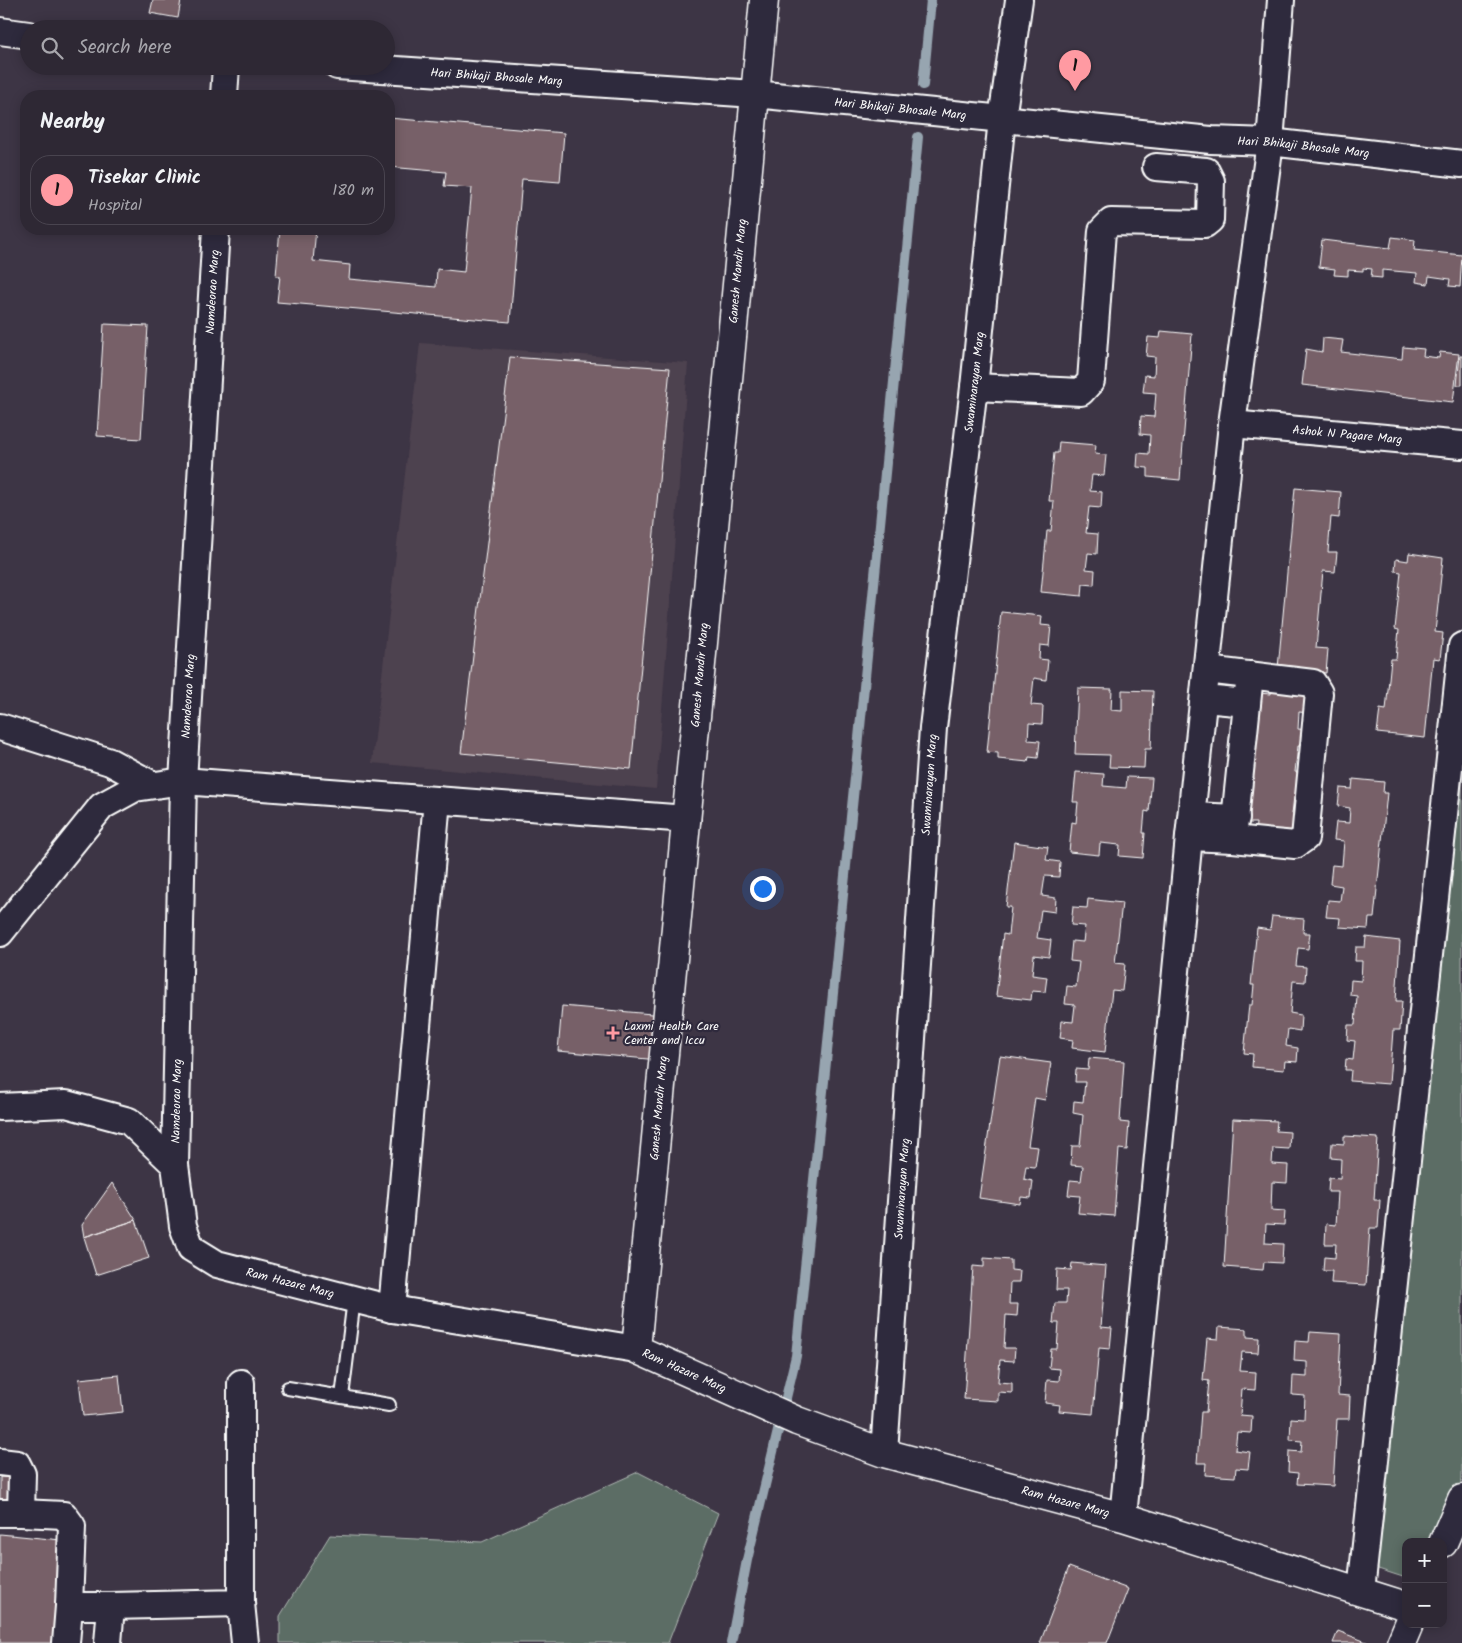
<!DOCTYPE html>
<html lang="en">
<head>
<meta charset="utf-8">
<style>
  :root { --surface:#2e2834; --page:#3a3440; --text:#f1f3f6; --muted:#a7a6ac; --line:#49444f; --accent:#ff9aa2 }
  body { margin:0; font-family:Kalam,sans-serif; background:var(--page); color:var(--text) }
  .controls { position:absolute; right:15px; bottom:15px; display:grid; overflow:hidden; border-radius:10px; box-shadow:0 2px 12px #0003 }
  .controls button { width:45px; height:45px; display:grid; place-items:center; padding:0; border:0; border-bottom:1px solid var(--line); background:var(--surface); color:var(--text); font:25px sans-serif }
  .you { position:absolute; left:762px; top:888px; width:18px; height:18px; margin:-12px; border:4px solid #fff; border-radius:50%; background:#1a73e8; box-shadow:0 0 0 8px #1a73e833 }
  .badge { display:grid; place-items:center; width:32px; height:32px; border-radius:50%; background:var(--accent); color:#111; font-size:16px; font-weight:700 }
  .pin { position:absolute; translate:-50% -41px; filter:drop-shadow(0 1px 2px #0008) }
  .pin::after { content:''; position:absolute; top:26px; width:18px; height:15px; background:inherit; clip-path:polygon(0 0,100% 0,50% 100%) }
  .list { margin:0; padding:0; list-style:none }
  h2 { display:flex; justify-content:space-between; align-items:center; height:65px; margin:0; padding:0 20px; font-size:21px }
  h2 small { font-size:16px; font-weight:400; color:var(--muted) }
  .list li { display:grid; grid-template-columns:32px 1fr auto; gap:15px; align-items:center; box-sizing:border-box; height:70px; margin:0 10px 10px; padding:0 10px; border:1px solid var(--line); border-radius:20px }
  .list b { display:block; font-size:19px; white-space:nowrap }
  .list p { margin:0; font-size:16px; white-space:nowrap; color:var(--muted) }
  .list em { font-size:16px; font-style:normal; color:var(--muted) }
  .icon { flex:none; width:28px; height:28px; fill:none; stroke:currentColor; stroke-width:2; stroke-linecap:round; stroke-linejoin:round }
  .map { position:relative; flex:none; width:1462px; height:1643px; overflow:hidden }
  .search { position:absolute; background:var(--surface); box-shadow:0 2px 12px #0003; left:20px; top:20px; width:375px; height:55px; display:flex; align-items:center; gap:12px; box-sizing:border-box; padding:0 18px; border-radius:28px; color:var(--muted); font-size:19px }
  .panel { position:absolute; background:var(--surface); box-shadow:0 2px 12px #0003; left:20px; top:90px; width:375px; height:145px; border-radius:20px }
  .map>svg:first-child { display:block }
</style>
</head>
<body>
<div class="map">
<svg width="1462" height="1643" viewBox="0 0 1462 1643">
  <rect width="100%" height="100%" fill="#3d3545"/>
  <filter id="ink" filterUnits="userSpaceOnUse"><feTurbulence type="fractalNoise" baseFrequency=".02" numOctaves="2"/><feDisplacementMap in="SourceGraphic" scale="10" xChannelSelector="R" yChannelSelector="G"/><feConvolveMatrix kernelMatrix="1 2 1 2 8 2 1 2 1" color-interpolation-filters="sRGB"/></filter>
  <g filter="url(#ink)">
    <path fill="#4e424f" d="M420,343L688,363L656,789L372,763Z"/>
    <path fill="#5c6d65" stroke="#aeb6b2" d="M1462,729V1480L1437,1542H1406V1578L1369,1566Z
      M638,1472L718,1513L668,1643H280V1616L330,1535L482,1542Z"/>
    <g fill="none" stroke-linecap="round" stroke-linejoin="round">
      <path stroke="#97a5b0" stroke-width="10" d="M923,85L931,0
        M731,1643L747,1560L796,1356L858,748L918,137"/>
    </g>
    <path fill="#776067" stroke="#fff" d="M153,0H181L178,18L150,13Z
      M389,118L564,133L560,182L522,179L510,322L277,302L280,276H276L280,229H316L313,261L350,265L349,279L436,287L437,269L464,272L472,188L444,186L446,172L389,167Z
      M1392,237L1415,240L1414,250L1462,255L1460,287L1449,286L1450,279L1429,276L1428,284L1416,282L1417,273L1382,270V278L1371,277L1372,269L1363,268V271L1348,270V276L1334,275L1335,269L1319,267L1322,240L1390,248Z
      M104,324L148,326L141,439L97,436Z
      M1161,331L1192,334L1180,480L1148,477V468L1137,467L1138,453L1149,454L1150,435L1140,434L1141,416L1154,417L1156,393L1143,392L1145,375L1154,376L1155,357L1146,356L1148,337L1160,338Z
      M1323,338L1343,340L1341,352L1402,359L1403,347L1424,349L1423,356L1439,358L1440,352L1459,354L1453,402L1302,385L1306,349L1322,352Z
      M1460,356H1462V385H1457Z
      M510,357L670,368L631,769L461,753Z
      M1059,442L1096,445L1095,454L1106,455L1104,476L1092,475L1090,491L1102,492L1101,508L1089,507L1086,533L1098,534L1097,554L1088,553L1086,569L1095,570L1094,585L1083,584L1082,596L1041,592L1047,531H1051L1054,501H1049L1054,453H1058Z
      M1295,488L1341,492L1339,518L1331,517L1328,552H1337L1335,572L1323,571L1316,648L1328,649L1326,673L1278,668Z
      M1409,553L1443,558L1435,632L1443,633L1440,659L1433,658L1425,738L1377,733L1380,709L1386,710L1391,659H1396L1399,630L1395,629L1401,572L1395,571L1396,559L1408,561Z
      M1001,612L1042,616L1041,625L1051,626L1049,646L1040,645L1039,659L1048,660L1046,680L1034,678L1031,705L1043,706L1042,724L1029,723L1028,740L1040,741L1038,758L1029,757L1028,762L998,759V753L987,752Z
      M1272,686L1299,688L1298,695L1312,696L1310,713L1299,712L1298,729L1308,730L1307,747L1298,746L1295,772L1304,773L1302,797L1294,796L1292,814L1300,815L1299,832L1285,830L1284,836L1255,833L1256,823H1245L1258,693L1271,694Z
      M1078,688L1112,689L1111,710L1122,711V690L1153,691L1151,749H1145L1144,768L1109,767L1110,755L1075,754Z
      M1076,772L1104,774L1103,786L1126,788L1127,777L1152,778L1149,812L1145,811L1143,833H1145L1143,858L1119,856L1120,845L1100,843L1099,855L1069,852L1072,822L1076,823L1078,802H1073Z
      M1353,779L1384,782L1383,793H1387L1374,918H1369L1368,929L1339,927L1340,918L1326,917L1328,900L1340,901L1342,886L1330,884L1332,865L1342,866L1344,841L1334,840L1336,822L1349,823L1350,808L1338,806L1340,788L1352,789Z
      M1014,842L1048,847L1046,860L1060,862L1059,877L1045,876L1042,896L1056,898L1055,912L1041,910L1037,938L1051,940L1049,957L1034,955L1032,975L1047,977L1045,992L1032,991L1031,1000L996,996L1003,934L1008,935L1011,907H1006Z
      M1088,899L1122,903L1115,963L1125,964L1122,991L1112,990L1105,1052L1072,1048L1073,1040L1060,1038L1062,1021L1073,1022L1075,1005L1065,1004L1067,986L1076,987L1079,962L1070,961L1072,941L1083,942L1085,926L1071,925L1073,907L1087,908Z
      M1272,916L1304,919L1303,933H1310L1308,949L1298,948L1296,966L1306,967L1305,982L1293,981L1290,1013L1301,1015L1300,1031L1288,1029L1286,1046L1298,1048L1297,1062L1285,1061L1284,1070L1252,1067L1253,1054L1244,1053L1249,1005H1252L1254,985H1251L1257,928L1270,930Z
      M1366,937L1400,941L1396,1001H1402L1400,1030H1393L1389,1084L1350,1081L1351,1070H1345L1346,1059L1353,1060L1355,1041L1347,1040L1348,1025H1355L1357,996L1350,995L1351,980L1361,981L1362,961H1355L1356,947H1365Z
      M562,1006L663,1015L659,1060L558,1051Z
      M1000,1056L1051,1063L1045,1100L1035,1098L1028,1146L1038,1147L1035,1167L1026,1166L1024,1179L1033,1181L1031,1198L1021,1197L1020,1204L979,1198Z
      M1089,1058L1124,1061L1120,1122L1129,1123L1127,1150L1119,1149L1114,1216L1078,1213L1080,1196L1068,1195L1070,1180L1081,1181L1083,1166L1071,1165L1072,1146H1080L1083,1115L1073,1113L1074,1101L1083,1102L1085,1082H1075L1076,1069L1088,1070Z
      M1233,1119L1277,1121L1276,1131L1290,1132L1289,1149L1273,1148L1272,1164L1288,1165L1287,1183L1272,1182L1271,1210L1285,1211L1284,1225L1266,1224L1265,1243L1283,1244L1282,1263L1264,1262L1263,1270L1224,1267Z
      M1344,1136L1378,1138L1374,1200H1380L1378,1228H1370L1366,1285L1331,1283L1332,1271H1323L1324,1257L1335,1258L1336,1244H1325L1326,1224L1336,1225L1338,1192H1328L1329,1178L1340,1179L1341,1159L1331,1158L1332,1143L1344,1144Z
      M112,1183L136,1220L84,1237L82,1225Z
      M136,1220L149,1258L96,1275L84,1237Z
      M984,1258L1011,1260V1270L1020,1271L1019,1282H1010L1009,1304H1018L1017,1316L1006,1315L1004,1348H1015L1014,1361L1000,1360L998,1382L1012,1383V1393L998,1392V1401L964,1399L973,1266L984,1267Z
      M1072,1263L1106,1266L1101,1327L1112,1328L1110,1349L1099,1348L1093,1414L1059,1411L1060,1405L1045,1403L1047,1380L1059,1381L1060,1369L1049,1368L1051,1349H1057L1059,1323H1053L1055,1303H1066L1067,1290H1056L1057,1269L1071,1270Z
      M1219,1327L1247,1329V1337L1259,1338L1258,1353L1242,1352L1240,1371L1256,1372L1255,1390L1242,1389L1240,1415L1252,1416L1251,1433L1237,1432L1235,1450L1250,1452L1248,1469L1236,1468L1235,1477L1205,1475L1206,1463H1197L1201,1412H1206L1209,1381L1203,1380L1207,1338L1218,1339Z
      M1310,1332L1341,1334L1338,1395L1350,1396L1349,1419H1337L1333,1486L1297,1484L1298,1473L1288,1472L1289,1451L1301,1452L1302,1441L1290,1440L1291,1418L1304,1419L1305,1396L1292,1395L1293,1376L1307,1377V1362L1294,1361L1295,1341L1309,1342Z
      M119,1375L123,1412L83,1416L79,1379Z
      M0,1477L15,1478L12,1507L0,1506Z
      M0,1534L61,1540L54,1643H0Z
      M1069,1567L1128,1589L1107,1643H1040Z
      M1338,1631L1369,1643H1333Z"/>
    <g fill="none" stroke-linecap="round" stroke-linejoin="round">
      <defs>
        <path id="lane" d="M288,1388L342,1397L354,1299
          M342,1397L389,1405"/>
        <g id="street">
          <path d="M0,31L29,35"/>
          <path id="s1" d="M337,66L755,94L1211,140L1270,142L1462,164"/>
          <path d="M224,96L226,66"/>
          <path d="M974,387L1081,392L1091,381L1102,231L1111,222L1205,224L1210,220L1211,181L1206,171L1156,167"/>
          <path id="s2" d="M1232,424L1462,445"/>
          <path d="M1204,699L1247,703"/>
          <path d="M0,727L110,762L153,785"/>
          <path d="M1192,816L1236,818"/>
          <path d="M1189,837L1233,839L1295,845L1305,838L1319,693L1313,683L1207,670"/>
          <path d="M1233,839L1250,675"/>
          <path d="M0,933L102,806L135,788L183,781L687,819"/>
          <path id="s3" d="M0,1107L66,1104L129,1121L175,1165L183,1226L191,1248L217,1264L392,1309L636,1349"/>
          <path id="s4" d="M175,1165L183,781L216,229"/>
          <path d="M392,1309L437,800"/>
          <path id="s5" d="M884,1453L933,728L974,387L1002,119L1019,0"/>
          <path d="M0,1462L17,1464L22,1474L21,1513"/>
          <path d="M0,1513H21L64,1515L72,1526L69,1606H111"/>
          <path d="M1123,1517L1189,837L1232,424L1270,142L1281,0"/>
          <path d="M1361,1591L1462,646"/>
          <path d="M241,1603L245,1643"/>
          <path d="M66,1643L69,1606"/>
          <path d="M108,1643L111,1606L241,1603V1383"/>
        </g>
        <g id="secondary">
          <path id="s6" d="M764,0L636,1349L797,1421L884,1453L1123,1517L1406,1606"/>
          <path d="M1443,1543L1462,1499"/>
          <path d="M1401,1643L1409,1624"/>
        </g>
      </defs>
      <use href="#lane" stroke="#fff" stroke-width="16"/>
      <use href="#street" stroke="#fff" stroke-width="30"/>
      <use href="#secondary" stroke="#fff" stroke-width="31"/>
      <use href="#lane" stroke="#2f2a3d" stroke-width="12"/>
      <use href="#street" stroke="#2f2a3d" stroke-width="26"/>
      <use href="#secondary" stroke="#2f2a3d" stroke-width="28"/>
    </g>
  </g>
  <path fill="#ff9aa2" stroke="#2f2a3d" stroke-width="2" d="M610.5 1025.5h5v5h5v5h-5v5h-5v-5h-5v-5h5z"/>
  <g text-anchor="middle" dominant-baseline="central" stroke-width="4.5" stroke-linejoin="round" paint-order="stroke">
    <g font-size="12" fill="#fff" stroke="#2f2a3d">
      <text stroke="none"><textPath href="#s1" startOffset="160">Hari Bhikaji Bhosale Marg</textPath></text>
      <text stroke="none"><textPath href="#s1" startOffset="565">Hari Bhikaji Bhosale Marg</textPath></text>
      <text stroke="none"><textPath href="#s1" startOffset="970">Hari Bhikaji Bhosale Marg</textPath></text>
      <text transform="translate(738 271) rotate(-85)">Ganesh Mandir Marg</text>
      <text stroke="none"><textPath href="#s4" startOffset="874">Namdeorao Marg</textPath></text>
      <text stroke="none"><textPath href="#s5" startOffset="1075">Swaminarayan Marg</textPath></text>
      <text stroke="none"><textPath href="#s2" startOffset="116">Ashok N Pagare Marg</textPath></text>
      <text transform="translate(700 675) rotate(-85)">Ganesh Mandir Marg</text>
      <text stroke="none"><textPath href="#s4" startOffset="469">Namdeorao Marg</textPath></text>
      <text stroke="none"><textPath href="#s5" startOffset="670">Swaminarayan Marg</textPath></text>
      <text stroke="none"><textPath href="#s4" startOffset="64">Namdeorao Marg</textPath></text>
      <text transform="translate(659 1108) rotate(-85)">Ganesh Mandir Marg</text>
      <text stroke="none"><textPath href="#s5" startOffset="265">Swaminarayan Marg</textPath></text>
      <text stroke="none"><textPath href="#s3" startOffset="386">Ram Hazare Marg</textPath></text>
      <text stroke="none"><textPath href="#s6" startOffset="1408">Ram Hazare Marg</textPath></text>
      <text stroke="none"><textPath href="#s6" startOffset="1812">Ram Hazare Marg</textPath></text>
    </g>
    <g font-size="12" fill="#fff" stroke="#2f2a3d" text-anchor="start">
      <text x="624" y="1026">Laxmi Health Care<tspan x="624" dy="14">Center and Iccu</tspan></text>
    </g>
  </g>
</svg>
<div class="controls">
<button>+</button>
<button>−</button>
</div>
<div class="you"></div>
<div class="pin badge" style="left:1075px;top:91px">1</div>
<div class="search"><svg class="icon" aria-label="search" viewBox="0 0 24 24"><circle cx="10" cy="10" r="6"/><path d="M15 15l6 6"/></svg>Search here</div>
<section class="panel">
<h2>Nearby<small></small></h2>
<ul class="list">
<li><span class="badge">1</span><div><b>Tisekar Clinic</b><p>Hospital</p></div><em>180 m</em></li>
</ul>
</section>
</div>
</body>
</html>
